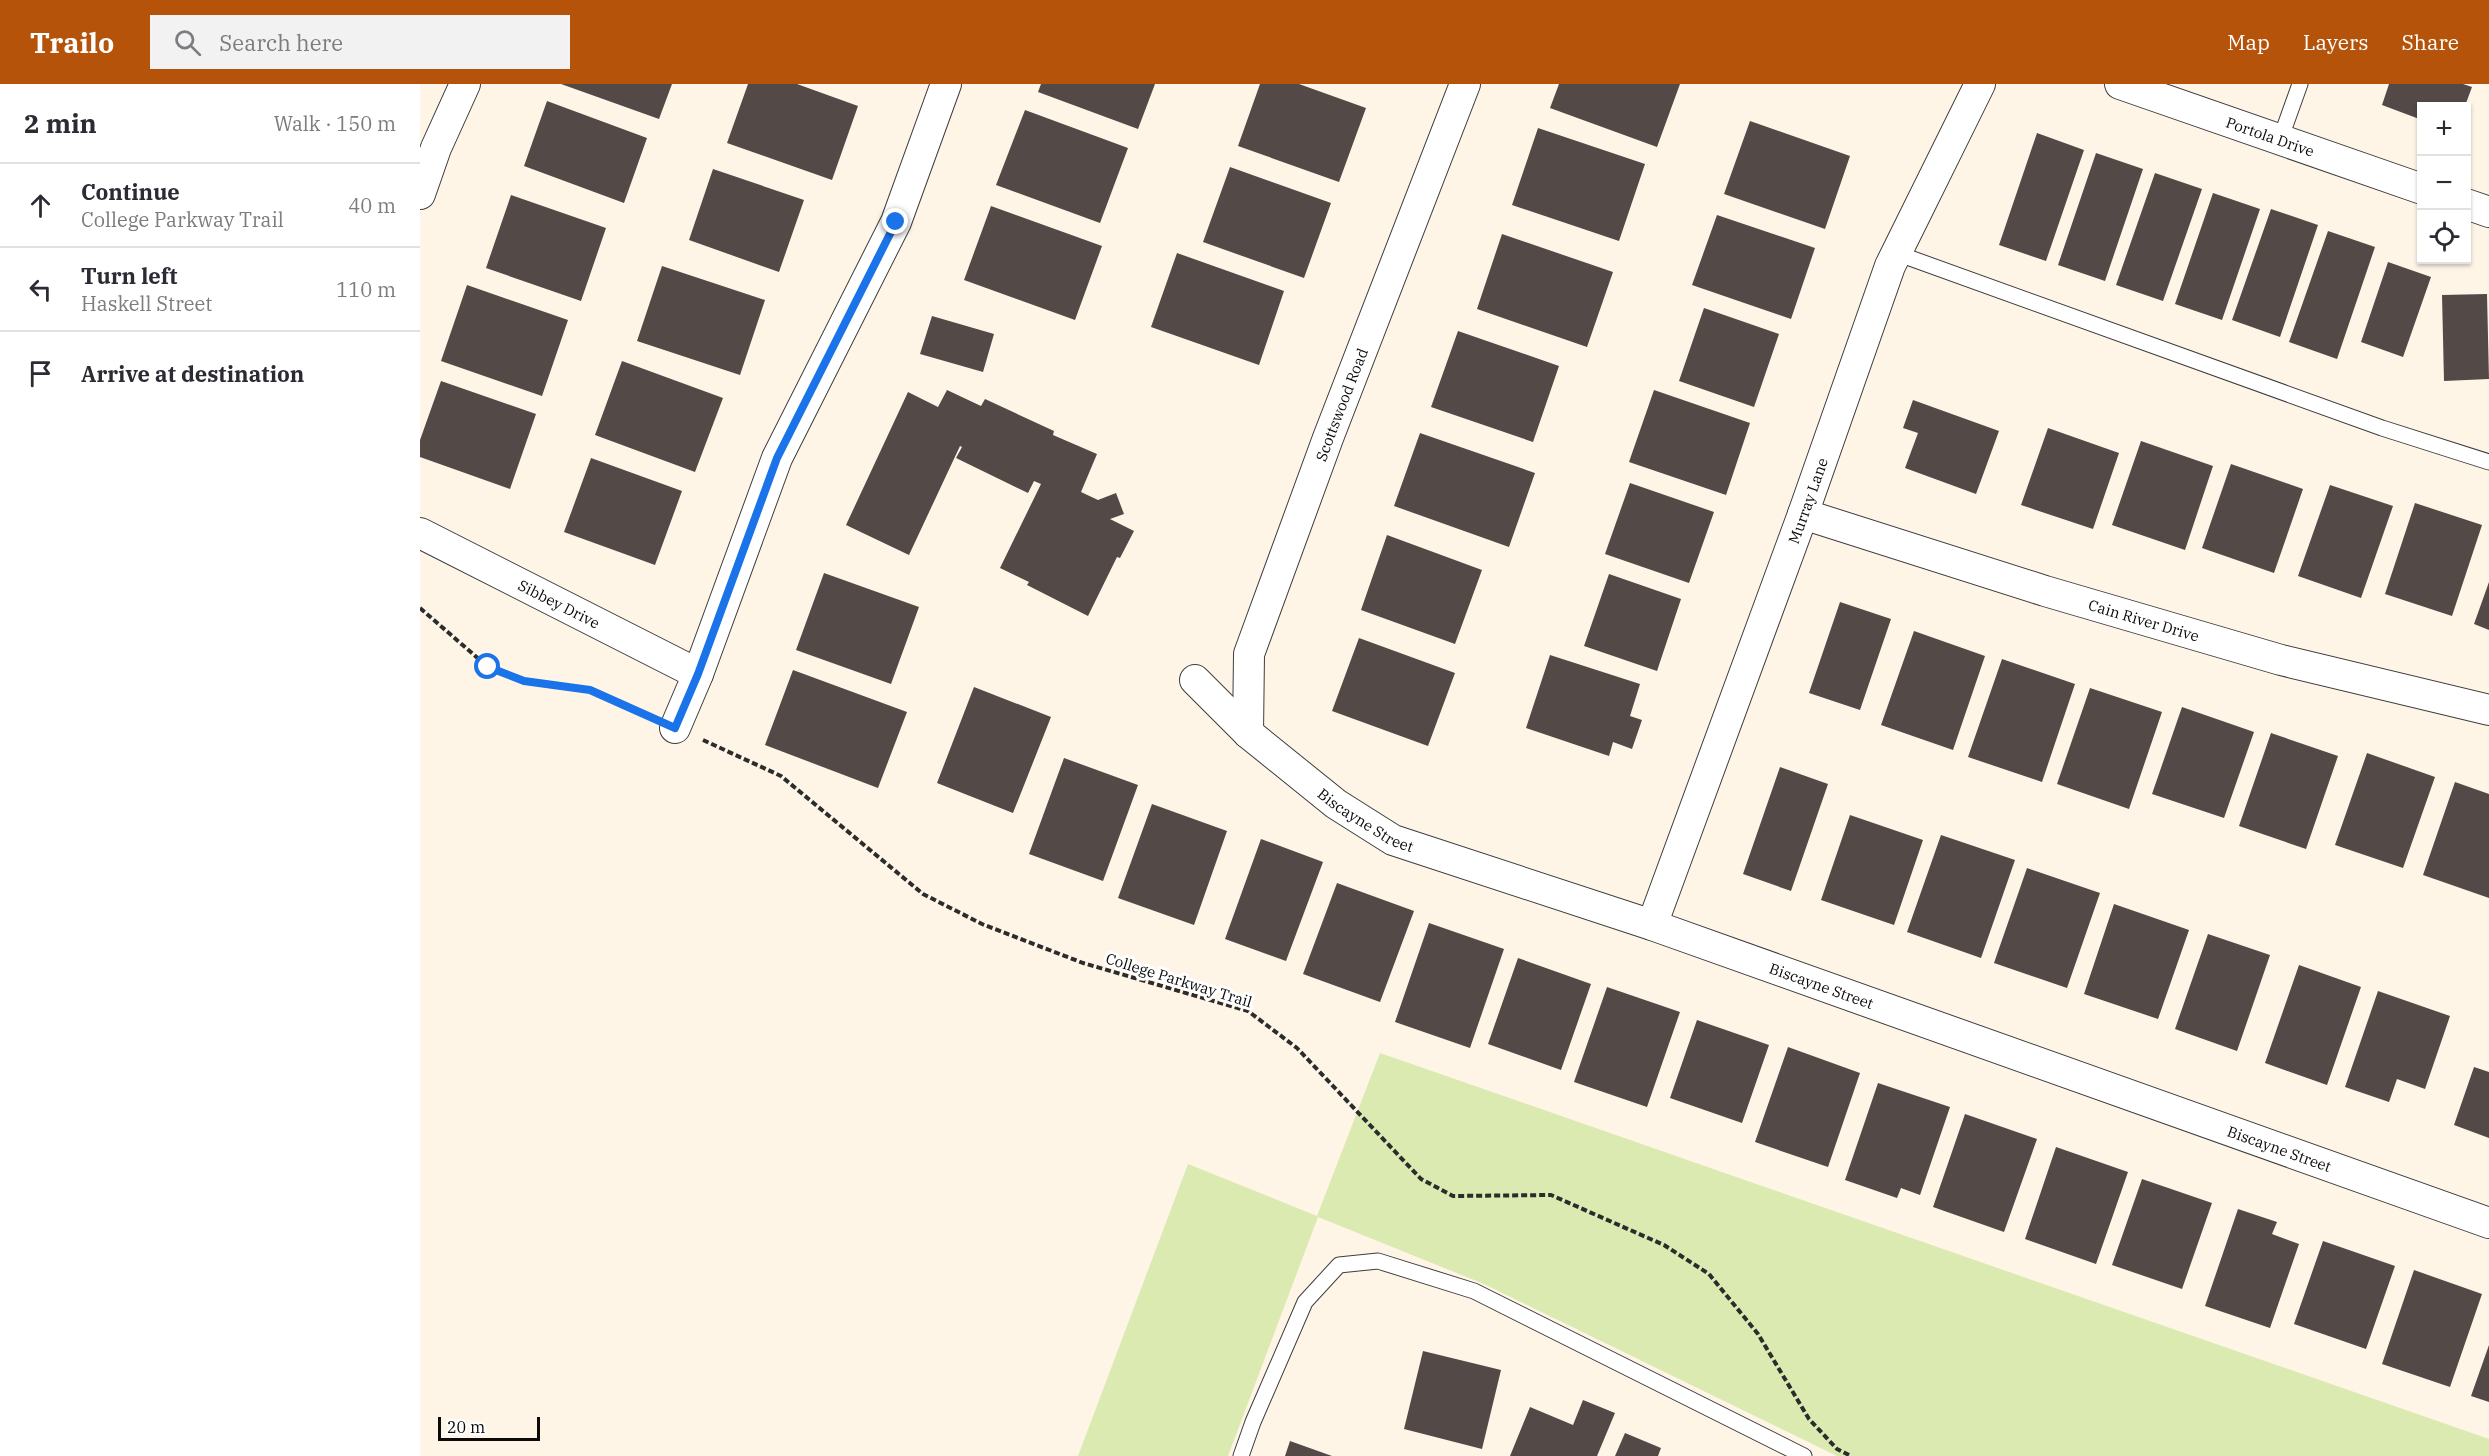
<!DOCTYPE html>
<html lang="en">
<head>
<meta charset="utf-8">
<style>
  :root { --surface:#fff; --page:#f2f2f3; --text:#2b2b33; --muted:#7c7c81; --line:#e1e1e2; --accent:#b45309 }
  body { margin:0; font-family:"IBM Plex Serif",serif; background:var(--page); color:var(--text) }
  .controls { position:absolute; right:18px; top:18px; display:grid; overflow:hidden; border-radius:0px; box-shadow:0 2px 4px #0004 }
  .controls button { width:54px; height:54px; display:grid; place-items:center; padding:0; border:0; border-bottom:2px solid var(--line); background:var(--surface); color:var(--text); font:30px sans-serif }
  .scale { position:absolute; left:18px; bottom:15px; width:102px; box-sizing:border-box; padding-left:6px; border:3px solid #0a0a0a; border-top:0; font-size:16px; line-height:21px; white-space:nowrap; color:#0a0a0a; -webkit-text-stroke:4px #fff; paint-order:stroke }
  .stop { position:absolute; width:18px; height:18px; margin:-14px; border:4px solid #1a73e8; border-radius:50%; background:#fff }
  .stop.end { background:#1a73e8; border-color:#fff; box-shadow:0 2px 6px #0008 }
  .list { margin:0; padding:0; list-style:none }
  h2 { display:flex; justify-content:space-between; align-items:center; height:78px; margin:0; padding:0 24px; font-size:26px }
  h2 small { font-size:20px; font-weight:400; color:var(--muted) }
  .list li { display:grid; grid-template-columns:39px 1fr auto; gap:18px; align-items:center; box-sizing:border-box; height:84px; padding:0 24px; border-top:2px solid var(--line) }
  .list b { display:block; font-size:22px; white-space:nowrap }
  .list p { margin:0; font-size:20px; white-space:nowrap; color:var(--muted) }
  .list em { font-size:20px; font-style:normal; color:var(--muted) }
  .icon { flex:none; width:33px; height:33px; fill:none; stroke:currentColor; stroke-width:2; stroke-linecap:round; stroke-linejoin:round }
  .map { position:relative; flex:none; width:2069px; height:1372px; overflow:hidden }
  header { display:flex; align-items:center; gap:36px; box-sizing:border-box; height:84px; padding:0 30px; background:var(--accent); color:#fff }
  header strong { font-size:28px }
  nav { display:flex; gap:33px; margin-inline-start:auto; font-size:21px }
  .search { width:420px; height:54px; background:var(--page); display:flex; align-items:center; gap:15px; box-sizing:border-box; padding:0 21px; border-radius:0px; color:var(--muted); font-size:22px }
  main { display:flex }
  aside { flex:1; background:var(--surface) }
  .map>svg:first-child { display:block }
</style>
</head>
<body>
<header>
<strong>Trailo</strong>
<div class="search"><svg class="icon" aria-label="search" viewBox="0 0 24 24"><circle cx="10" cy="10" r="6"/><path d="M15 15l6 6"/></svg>Search here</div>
<nav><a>Map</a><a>Layers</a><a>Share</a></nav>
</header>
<main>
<aside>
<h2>2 min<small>Walk · 150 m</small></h2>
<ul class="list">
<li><svg class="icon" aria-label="ahead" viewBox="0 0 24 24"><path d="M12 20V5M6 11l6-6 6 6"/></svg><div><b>Continue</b><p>College Parkway Trail</p></div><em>40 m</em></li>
<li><svg class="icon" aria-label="left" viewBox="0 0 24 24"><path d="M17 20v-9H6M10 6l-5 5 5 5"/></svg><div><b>Turn left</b><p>Haskell Street</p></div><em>110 m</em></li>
<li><svg class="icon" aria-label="arrive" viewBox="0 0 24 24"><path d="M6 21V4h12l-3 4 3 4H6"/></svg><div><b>Arrive at destination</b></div></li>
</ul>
</aside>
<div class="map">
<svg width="2069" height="1372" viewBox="0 0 2069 1372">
  <rect width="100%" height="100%" fill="#fff5e7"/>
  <path fill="#daeab0" d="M960,969L2069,1355V1372H1417L1064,1200L898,1133L808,1372H658L768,1080L897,1132Z"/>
  <path fill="#534946" d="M141,0H252L239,35Z
    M328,0H377L438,22L412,96L307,59Z
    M621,0H735L718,45L618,8Z
    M840,0H879L946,24L919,98L818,62Z
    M1139,0H1260L1237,63L1130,24Z
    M1969,0H2043L2052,3L2045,22H2002V36L1962,21Z
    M127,17L227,54L204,119L104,82Z
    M605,26L708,64L680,139L576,101Z
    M1330,37L1430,72L1405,145L1304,110Z
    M1118,44L1225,80L1199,157L1092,121Z
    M1617,49L1664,66L1626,177L1579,161Z
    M1676,69L1723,85L1685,197L1638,181Z
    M810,83L911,119L884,194L783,158Z
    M293,85L384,116L359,188L269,156Z
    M1735,89L1782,105L1743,217L1696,201Z
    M1793,109L1840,125L1802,236L1755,220Z
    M91,111L186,144L161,217L66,184Z
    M571,122L682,162L655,236L544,196Z
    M1851,125L1898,141L1860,253L1812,236Z
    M1297,131L1395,164L1371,235L1272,201Z
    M1908,147L1955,163L1917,275L1869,258Z
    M1082,150L1193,188L1167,263L1057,225Z
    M757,169L864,207L839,281L731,243Z
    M1968,178L2011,193L1983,273L1941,258Z
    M242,182L345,216L320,291L217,257Z
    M47,201L148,236L122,312L21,277Z
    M2067,210L2069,295L2024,297L2022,211Z
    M1284,224L1359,250L1334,323L1259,297Z
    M512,232L574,250L563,288L500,270Z
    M1038,247L1139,282L1113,358L1011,323Z
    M202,277L303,314L275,388L175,351Z
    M21,297L116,330L90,405L0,373V356Z
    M527,306L561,322L565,315L634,347L633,351L677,370L661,408L678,416L696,409L704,430L690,435L714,447L700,474L697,473L668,532L607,501L609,498L580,484L621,400L614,397L608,409L536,374L542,363L540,362L489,471L426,441L488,308L518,323Z
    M1234,306L1330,339L1306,411L1209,378Z
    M1493,316L1579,347L1556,410L1485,384L1498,349L1483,344Z
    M1628,344L1699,369L1673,445L1601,421Z
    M1000,349L1115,389L1089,463L974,422Z
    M1721,357L1793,382L1765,466L1692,441Z
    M171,374L262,407L235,481L144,448Z
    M1811,380L1883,405L1854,489L1782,464Z
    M1210,399L1294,428L1269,499L1185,470Z
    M1910,401L1973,422L1941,514L1878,492Z
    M1995,419L2062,441L2032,532L1965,510Z
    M967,451L1062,486L1035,560L941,526Z
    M404,489L499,523L471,600L376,566Z
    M1189,490L1261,515L1237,587L1164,562Z
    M2069,498V546L2054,540Z
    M1420,518L1471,535L1440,626L1389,609Z
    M1494,547L1565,572L1533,666L1461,641Z
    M939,554L1035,589L1008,662L912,627Z
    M1130,571L1220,600L1210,632L1222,636L1212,665L1193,658L1189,672L1106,644Z
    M1582,575L1655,600L1622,698L1548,673Z
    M373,586L487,628L458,704L345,661Z
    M554,603L631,633L593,729L517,699Z
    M1670,604L1742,628L1709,725L1637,700Z
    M1762,623L1834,648L1804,734L1732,710Z
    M1851,649L1918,672L1886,765L1819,742Z
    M1947,669L2015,693L1983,784L1915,761Z
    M644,674L718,701L683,797L609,770Z
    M1360,683L1408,700L1371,807L1323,790Z
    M2035,698L2069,710V814L2003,791Z
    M732,720L807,747L774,841L698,814Z
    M1430,731L1503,756L1474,841L1401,816Z
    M1521,751L1595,776L1561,874L1487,848Z
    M841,755L903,778L866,877L805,855Z
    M1607,784L1680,809L1647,904L1574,879Z
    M917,799L994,827L960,918L883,890Z
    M1694,820L1769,846L1738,935L1664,910Z
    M1009,839L1084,865L1050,964L975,938Z
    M1788,850L1850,871L1817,967L1755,945Z
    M1098,874L1171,900L1141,986L1068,960Z
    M1879,881L1941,903L1907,1001L1845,979Z
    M1187,903L1260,928L1227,1023L1154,998Z
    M1958,907L2030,932L2005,1005L1977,995L1969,1018L1925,1003Z
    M1277,936L1349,961L1322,1039L1250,1014Z
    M1368,963L1440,989L1408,1083L1335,1058Z
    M2054,983L2069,988V1054L2034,1041Z
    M1458,999L1530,1023L1500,1111L1481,1104L1477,1114L1425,1096Z
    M1545,1030L1617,1055L1584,1148L1513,1123Z
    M1636,1063L1708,1088L1676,1180L1605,1155Z
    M1722,1095L1792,1119L1762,1205L1692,1181Z
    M1818,1125L1857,1138L1852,1150L1879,1160L1850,1244L1785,1222Z
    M1903,1157L1975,1182L1946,1265L1874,1240Z
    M1994,1186L2062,1210L2030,1303L1962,1280Z
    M2069,1261V1318L2051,1312Z
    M1003,1267L1081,1286L1062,1365L984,1345Z
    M1163,1316L1195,1329L1177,1372H1090L1110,1323L1153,1341Z
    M1205,1349L1241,1364L1238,1372H1195Z
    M870,1357L912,1372H865Z"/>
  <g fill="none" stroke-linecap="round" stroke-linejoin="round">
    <defs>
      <path id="lane" d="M1860,56L1880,0
        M1476,169L1962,344L2069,378
        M821,1372L833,1338L885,1218L919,1181L958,1177L1054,1207L1384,1372"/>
      <g id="street">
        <path id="s1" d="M1700,0L2002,105"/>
        <path d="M0,110L16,64L45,0"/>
        <path d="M2046,120L2069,128"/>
        <path id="s2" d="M1383,430L1625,507L1861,576L2069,626"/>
        <path id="s3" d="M0,449L278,590"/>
        <path id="s4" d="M775,596L828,649L916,720L973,756L1232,841L2069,1139"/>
        <path d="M255,644L278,590L357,374L476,138L526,0"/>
        <path id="s5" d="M828,649L829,570L908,354L1045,0"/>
        <path id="s6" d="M1232,841L1383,430L1470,182L1560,0"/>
      </g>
    </defs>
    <use href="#lane" stroke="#3d3d3d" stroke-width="17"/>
    <use href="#street" stroke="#3d3d3d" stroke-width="32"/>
    <path stroke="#2c2c2c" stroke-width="4" stroke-dasharray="6 3" stroke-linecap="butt" d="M0,524L68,583L104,597L170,606L226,631
      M283,656L361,692L503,810L562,840L663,879L828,927L877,964L1001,1095L1033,1112L1131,1111L1244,1161L1289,1190L1338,1250L1389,1335L1417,1365L1431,1372"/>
    <use href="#lane" stroke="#fff" stroke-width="15"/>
    <use href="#street" stroke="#fff" stroke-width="30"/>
  </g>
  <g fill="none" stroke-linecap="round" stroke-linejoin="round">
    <path stroke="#1a73e8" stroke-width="8" d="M68,583L104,597L170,606L255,644L278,590L357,374L476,138"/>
  </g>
  <g text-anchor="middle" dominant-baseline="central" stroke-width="6" stroke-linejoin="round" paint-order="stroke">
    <g font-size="15" fill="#0a0a0a" stroke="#fff">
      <text stroke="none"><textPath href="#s1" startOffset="159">Portola Drive</textPath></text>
      <text stroke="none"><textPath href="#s5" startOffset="345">Scottswood Road</textPath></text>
      <text stroke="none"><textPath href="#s6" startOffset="452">Murray Lane</textPath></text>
      <text stroke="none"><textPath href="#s3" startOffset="156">Sibbey Drive</textPath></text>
      <text stroke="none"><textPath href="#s2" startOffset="357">Cain River Drive</textPath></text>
      <text stroke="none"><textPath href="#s4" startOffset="222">Biscayne Street</textPath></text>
      <text transform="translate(759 896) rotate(17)">College Parkway Trail</text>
      <text stroke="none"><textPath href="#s4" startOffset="708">Biscayne Street</textPath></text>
      <text stroke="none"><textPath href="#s4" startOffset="1194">Biscayne Street</textPath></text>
    </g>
  </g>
</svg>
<div class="controls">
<button>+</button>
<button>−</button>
<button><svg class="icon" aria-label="locate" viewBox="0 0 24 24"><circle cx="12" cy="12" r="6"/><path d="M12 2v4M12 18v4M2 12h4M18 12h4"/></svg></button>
</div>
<div class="scale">20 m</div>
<div class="stop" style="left:68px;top:583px"></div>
<div class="stop end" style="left:476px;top:138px"></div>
</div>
</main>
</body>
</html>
